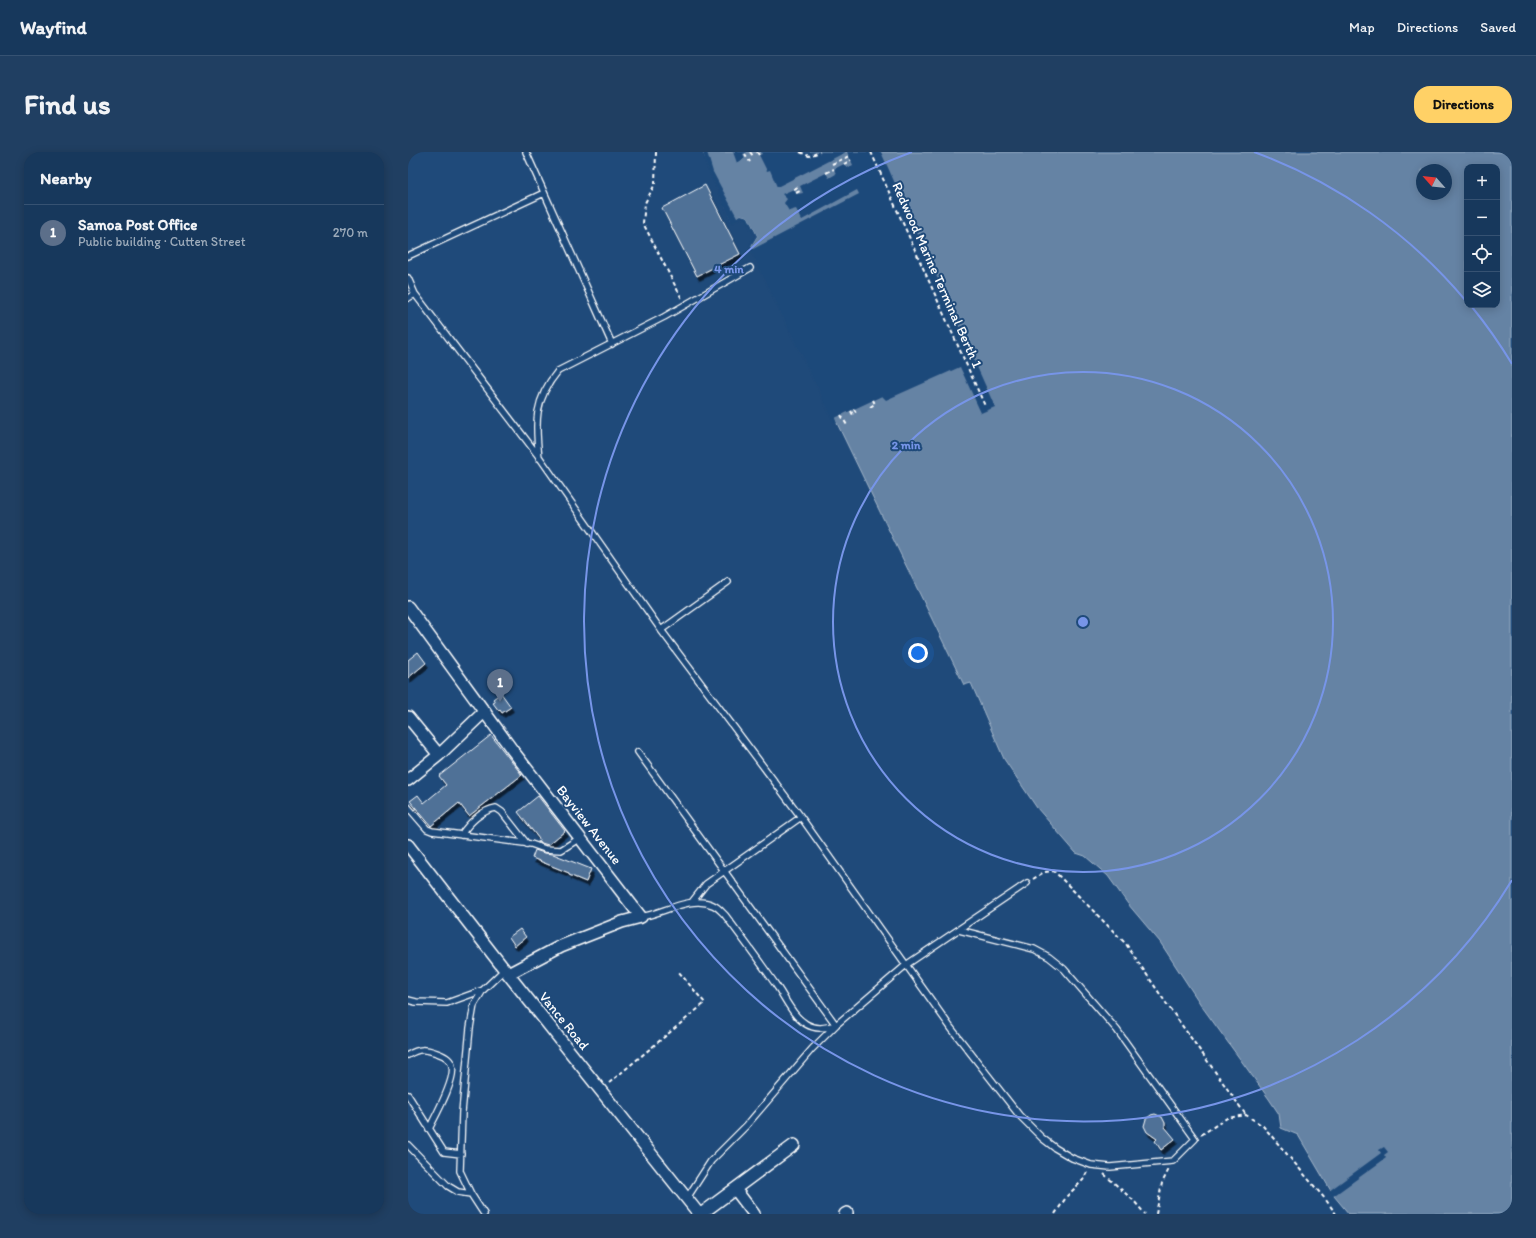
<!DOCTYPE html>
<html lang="en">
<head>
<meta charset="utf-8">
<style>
  :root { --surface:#17385c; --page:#203f62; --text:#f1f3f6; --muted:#9eacbb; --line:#365272; --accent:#ffd166 }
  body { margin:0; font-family:Itim,sans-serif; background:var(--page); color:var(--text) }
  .controls { position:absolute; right:12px; top:12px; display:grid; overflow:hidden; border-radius:8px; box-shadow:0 2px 10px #0003 }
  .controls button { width:36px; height:36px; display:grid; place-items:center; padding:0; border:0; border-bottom:1px solid var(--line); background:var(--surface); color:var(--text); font:20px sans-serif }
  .compass { position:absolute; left:1008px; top:12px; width:36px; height:36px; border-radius:50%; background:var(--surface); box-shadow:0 2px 10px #0003; rotate:297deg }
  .you { position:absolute; left:510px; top:501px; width:14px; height:14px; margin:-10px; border:3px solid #fff; border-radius:50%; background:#1a73e8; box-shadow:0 0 0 6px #1a73e833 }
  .badge { display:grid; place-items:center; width:26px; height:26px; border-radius:50%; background:var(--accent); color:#fff; font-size:13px; font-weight:700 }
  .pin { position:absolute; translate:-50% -33px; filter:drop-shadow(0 1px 2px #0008) }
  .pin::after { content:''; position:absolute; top:21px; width:14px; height:12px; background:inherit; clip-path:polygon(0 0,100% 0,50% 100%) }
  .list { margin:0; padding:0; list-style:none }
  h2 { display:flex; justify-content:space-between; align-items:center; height:52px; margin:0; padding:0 16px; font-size:17px }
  h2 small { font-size:13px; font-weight:400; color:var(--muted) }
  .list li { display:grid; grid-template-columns:26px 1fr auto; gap:12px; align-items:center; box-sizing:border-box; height:56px; padding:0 16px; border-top:1px solid var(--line) }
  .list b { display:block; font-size:15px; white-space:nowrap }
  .list p { margin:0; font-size:13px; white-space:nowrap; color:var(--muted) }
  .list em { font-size:13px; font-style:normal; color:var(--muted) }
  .icon { flex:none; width:22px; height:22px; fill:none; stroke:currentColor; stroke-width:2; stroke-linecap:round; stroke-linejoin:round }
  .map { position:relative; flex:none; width:1104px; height:1062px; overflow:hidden; border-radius:16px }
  header { display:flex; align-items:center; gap:24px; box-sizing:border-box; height:56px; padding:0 20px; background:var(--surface); border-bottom:1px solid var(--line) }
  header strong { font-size:19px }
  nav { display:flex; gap:22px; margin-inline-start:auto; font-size:14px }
  .intro { display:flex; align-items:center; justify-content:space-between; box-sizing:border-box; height:96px; padding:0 24px }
  h1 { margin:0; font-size:28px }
  .button { padding:10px 18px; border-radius:16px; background:var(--accent); color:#111; font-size:14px; font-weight:700 }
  main { display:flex; gap:24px; padding:0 24px }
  aside { flex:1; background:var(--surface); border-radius:16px; box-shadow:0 2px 10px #0003 }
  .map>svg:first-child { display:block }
</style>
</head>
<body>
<header>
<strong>Wayfind</strong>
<nav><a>Map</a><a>Directions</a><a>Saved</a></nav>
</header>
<div class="intro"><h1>Find us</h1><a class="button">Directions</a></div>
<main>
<aside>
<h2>Nearby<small></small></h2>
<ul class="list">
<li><span class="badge" style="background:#5c6f8a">1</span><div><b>Samoa Post Office</b><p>Public building · Cutten Street</p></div><em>270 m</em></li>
</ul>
</aside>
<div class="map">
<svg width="1104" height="1062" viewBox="0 0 1104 1062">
  <defs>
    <filter id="shadow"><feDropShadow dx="2.5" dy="4.5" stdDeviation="0" flood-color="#0009"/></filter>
  </defs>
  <rect width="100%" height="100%" fill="#1f4a7a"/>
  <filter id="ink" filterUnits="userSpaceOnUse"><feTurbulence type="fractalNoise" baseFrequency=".025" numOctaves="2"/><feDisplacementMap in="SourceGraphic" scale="8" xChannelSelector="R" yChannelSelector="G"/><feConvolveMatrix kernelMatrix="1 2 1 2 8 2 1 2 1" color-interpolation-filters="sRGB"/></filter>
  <g filter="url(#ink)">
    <path fill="#6583a4" stroke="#a3b5c8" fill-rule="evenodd" d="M295,0H1104V1062H941L926,1044L890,983L873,976L871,962L861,947L795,856L752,790L720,752L700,724L677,704L668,701L629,656L596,607L563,531L556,533L343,94L349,84L340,65L333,63L324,69ZM1059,15H1089V153H1059ZM1014,18H1038V42H1014Z"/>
    <path fill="#1f4a7a" d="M295,0H299L305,20L329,65L333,63L340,65L349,84L343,94L345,97L451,42L449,38L394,68L388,57L381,59L376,51L379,47L374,42L386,37L389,42L395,41L392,34L418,21L421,26L428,22L426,17L436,12L439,16L445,13L439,0H473L587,255L573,261L552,215L478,248L474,244L427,266L429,271L427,272L341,95L347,84L338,67L333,65L324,71L298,12Z
      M325,0H340L335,2L337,6L329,11Z
      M353,0H438L369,35L362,18L359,19L351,3L354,2Z
      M976,995L980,1000L976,1003L978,1006L924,1045L921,1039L973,1001L971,998Z"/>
    <path fill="#507197" stroke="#fff" filter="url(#shadow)" d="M297,33L332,102L289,124L254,56Z
      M10,500L18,511L0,526V508Z
      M93,541L103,555L94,561L92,558L91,559L85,551L87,550L85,547Z
      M83,583L114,623L61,664L51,651L23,674L2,649L10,643L16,651L38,633L31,624Z
      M130,644L157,679L140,693L130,690L131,687L110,660Z
      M127,698L136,701L145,702L183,717L178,730L161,723V721L124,706Z
      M112,777L118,785L107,794L101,785Z
      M747,962L754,965L757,971V975L767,987L753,998L747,989L749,987L739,980L736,974L738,967L743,963Z"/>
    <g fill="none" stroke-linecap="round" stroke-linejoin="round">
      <defs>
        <path id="lane" d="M118,0L204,192
          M0,104L136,41
          M0,126L7,142L132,306L253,478L393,665L543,876L611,963L634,986L647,996L664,1006L683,1013L702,1015L765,1009L787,987L709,878L656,817L641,805L626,797L551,778
          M0,146L7,142
          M131,306C127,270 126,248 150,219L256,165L342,116
          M253,478L320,430
          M230,600L428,873C417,876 408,878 398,872C385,864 378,848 370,836C353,811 335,787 317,763C314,760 310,755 305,753C283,743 256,761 233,765
          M0,655L19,677L24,679L123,692L137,697L153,698L172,686
          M53,683C61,671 74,658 88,656L94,660L119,692
          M284,750L298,732L393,665
          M0,848L8,850L39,851L75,838
          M0,903C11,896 17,897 29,901C35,903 43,907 44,914C48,927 28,963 21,977
          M0,943L36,1000L53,1002
          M0,993L40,1034L50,1040L63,1042
          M279,1046L303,1009L338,974L404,897L428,873L498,813L619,731
          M76,1062L63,1042L52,1019L54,960L62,876L66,853L75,838L96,818"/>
        <path id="street" d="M0,455L105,599L233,765L214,770L153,794L100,822
          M0,565L31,603
          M0,628L31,603L77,559
          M0,693L100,822L291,1062
          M327,1037L346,1062
          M293,1062L386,993
          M437,1062L439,1061"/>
      </defs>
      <use href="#lane" stroke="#fff" stroke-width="8"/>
      <use href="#street" stroke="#fff" stroke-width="14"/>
      <path stroke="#fff" stroke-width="2" stroke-dasharray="4 3" stroke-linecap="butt" d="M248,0L247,32L237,51L235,71L274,147
        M342,0L345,4
        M349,0L351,3
        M392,0L401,4L412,0
        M463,0L577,254
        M337,2L342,10
        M424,12L441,4
        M436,12L443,8
        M418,21L426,17
        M386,37L392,34
        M388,41L394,38
        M462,255L467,252L465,248
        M446,257L449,262
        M443,259L446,265
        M433,263L440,275
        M625,727L636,720L646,719L718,792L758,851L838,963
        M201,931L297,851L270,819
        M793,983L819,966L838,963L855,974L918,1048L928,1062
        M696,1022L726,1049L737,1062
        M647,1062L659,1044L675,1028L679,1020
        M748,1062L754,1031L761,1017"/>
      <use href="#lane" stroke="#1f4a7a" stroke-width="5.5"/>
      <use href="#street" stroke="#1f4a7a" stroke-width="11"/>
    </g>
  </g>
  <g fill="none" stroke="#7795e8" stroke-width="2">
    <circle cx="675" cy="470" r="250"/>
    <path d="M1104 728A500 500 0 1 1 504 0M846 0A500 500 0 0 1 1058 149M1064 155A500 500 0 0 1 1104 212"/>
  </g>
  <g text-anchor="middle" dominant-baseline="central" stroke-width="4" stroke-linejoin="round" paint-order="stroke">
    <g font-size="14" fill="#fff" stroke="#1f4a7a">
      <text transform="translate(529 123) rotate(66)">Redwood Marine Terminal Berth 1</text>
      <text transform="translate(181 673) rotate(52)">Bayview Avenue</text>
      <text transform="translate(156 869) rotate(51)">Vance Road</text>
    </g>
  </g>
  <circle cx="675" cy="470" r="6" fill="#7795e8" stroke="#1f4a7a" stroke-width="2"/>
  <g font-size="12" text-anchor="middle" font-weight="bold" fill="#7795e8" stroke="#1f4a7a" stroke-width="4" stroke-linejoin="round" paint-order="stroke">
    <text x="321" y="121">4 min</text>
    <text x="498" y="297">2 min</text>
  </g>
</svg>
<div class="controls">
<button>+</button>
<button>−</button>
<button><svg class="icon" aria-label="locate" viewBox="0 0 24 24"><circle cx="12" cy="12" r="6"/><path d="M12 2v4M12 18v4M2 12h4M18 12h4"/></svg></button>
<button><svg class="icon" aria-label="layers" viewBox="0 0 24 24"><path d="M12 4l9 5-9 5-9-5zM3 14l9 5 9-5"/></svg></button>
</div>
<svg class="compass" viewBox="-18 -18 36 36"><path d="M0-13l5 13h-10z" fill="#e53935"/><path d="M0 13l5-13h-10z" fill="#9eacbb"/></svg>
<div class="you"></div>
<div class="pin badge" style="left:92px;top:550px;background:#5c6f8a">1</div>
</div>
</main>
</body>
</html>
